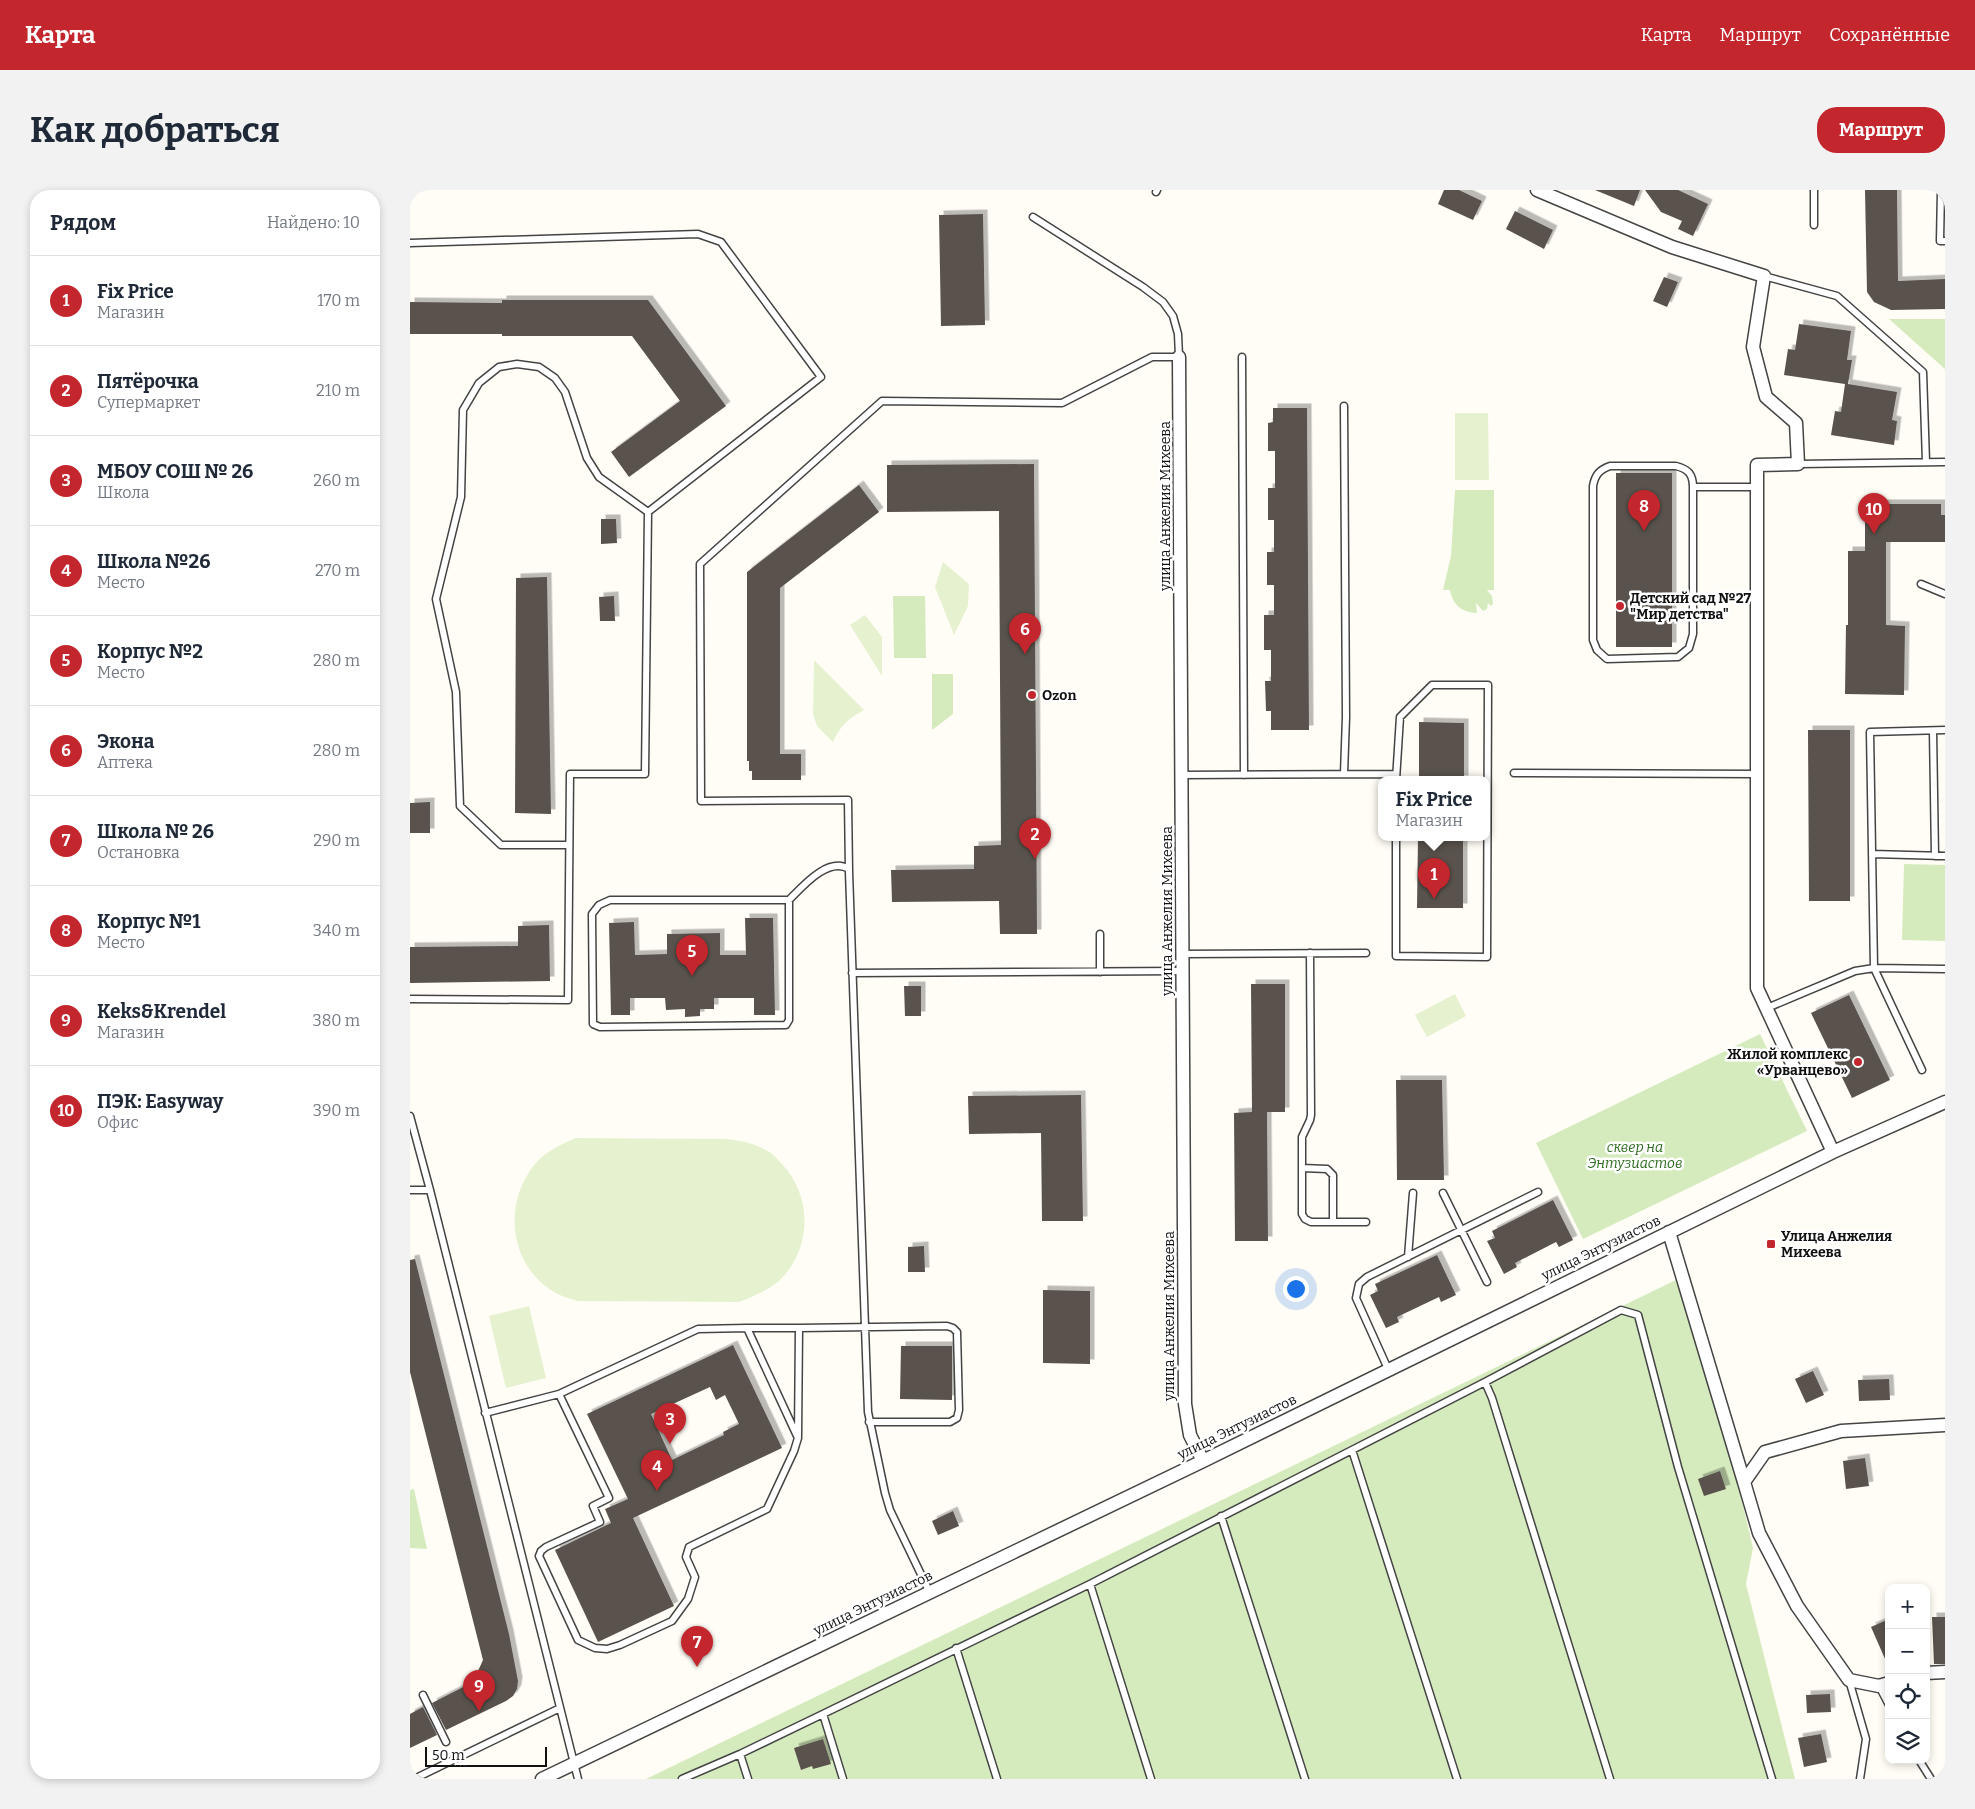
<!DOCTYPE html>
<html lang="ru">
<head>
<meta charset="utf-8">
<style>
  :root { --surface:#fff; --page:#f2f2f3; --text:#1f2937; --muted:#747a83; --line:#e0e1e3; --accent:#c4262e }
  body { margin:0; font-family:Bitter,serif; background:var(--page); color:var(--text) }
  .controls { position:absolute; right:15px; bottom:15px; display:grid; overflow:hidden; border-radius:10px; box-shadow:0 2px 8px #0003 }
  .controls button { width:45px; height:45px; display:grid; place-items:center; padding:0; border:0; border-bottom:1px solid var(--line); background:var(--surface); color:var(--text); font:25px sans-serif }
  .scale { position:absolute; left:15px; bottom:12px; width:122px; box-sizing:border-box; padding-left:5px; border:2px solid #111; border-top:0; font-size:14px; line-height:18px; white-space:nowrap; color:#111; -webkit-text-stroke:4px #fff; paint-order:stroke }
  .you { position:absolute; left:885px; top:1098px; width:18px; height:18px; margin:-12px; border:4px solid #fff; border-radius:50%; background:#1a73e8; box-shadow:0 0 0 8px #1a73e833 }
  .badge { display:grid; place-items:center; width:32px; height:32px; border-radius:50%; background:var(--accent); color:#fff; font-size:16px; font-weight:700 }
  .pin { position:absolute; translate:-50% -41px; filter:drop-shadow(0 1px 2px #0008) }
  .pin::after { content:''; position:absolute; top:26px; width:18px; height:15px; background:inherit; clip-path:polygon(0 0,100% 0,50% 100%) }
  .popup { position:absolute; left:968px; top:586px; width:112px; height:65px; box-sizing:border-box; display:grid; place-content:center; border-radius:10px; background:var(--surface); filter:drop-shadow(0 1px 4px #0005); font-size:16px; white-space:nowrap; color:var(--muted) }
  .popup b { font-size:19px; color:var(--text) }
  .popup::after { content:''; position:absolute; left:50%; top:100%; margin-left:-10px; border:10px solid transparent; border-top-color:var(--surface) }
  .list { margin:0; padding:0; list-style:none }
  h2 { display:flex; justify-content:space-between; align-items:center; height:65px; margin:0; padding:0 20px; font-size:21px }
  h2 small { font-size:16px; font-weight:400; color:var(--muted) }
  .list li { display:grid; grid-template-columns:32px 1fr auto; gap:15px; align-items:center; box-sizing:border-box; height:90px; padding:0 20px; border-top:1px solid var(--line) }
  .list b { display:block; font-size:19px; white-space:nowrap }
  .list p { margin:0; font-size:16px; white-space:nowrap; color:var(--muted) }
  .list em { font-size:16px; font-style:normal; color:var(--muted) }
  .icon { flex:none; width:28px; height:28px; fill:none; stroke:currentColor; stroke-width:2; stroke-linecap:round; stroke-linejoin:round }
  .map { position:relative; flex:none; width:1535px; height:1589px; overflow:hidden; border-radius:20px }
  header { display:flex; align-items:center; gap:30px; box-sizing:border-box; height:70px; padding:0 25px; background:var(--accent); color:#fff }
  header strong { font-size:24px }
  nav { display:flex; gap:28px; margin-inline-start:auto; font-size:18px }
  .intro { display:flex; align-items:center; justify-content:space-between; box-sizing:border-box; height:120px; padding:0 30px }
  h1 { margin:0; font-size:35px }
  .button { padding:12px 22px; border-radius:20px; background:var(--accent); color:#fff; font-size:18px; font-weight:700 }
  main { display:flex; gap:30px; padding:0 30px }
  aside { flex:1; background:var(--surface); border-radius:20px; box-shadow:0 2px 8px #0003 }
  .map>svg:first-child { display:block }
</style>
</head>
<body>
<header>
<strong>Карта</strong>
<nav><a>Карта</a><a>Маршрут</a><a>Сохранённые</a></nav>
</header>
<div class="intro"><h1>Как добраться</h1><a class="button">Маршрут</a></div>
<main>
<aside>
<h2>Рядом<small>Найдено: 10</small></h2>
<ul class="list">
<li><span class="badge">1</span><div><b>Fix Price</b><p>Магазин</p></div><em>170 m</em></li>
<li><span class="badge">2</span><div><b>Пятёрочка</b><p>Супермаркет</p></div><em>210 m</em></li>
<li><span class="badge">3</span><div><b>МБОУ СОШ № 26</b><p>Школа</p></div><em>260 m</em></li>
<li><span class="badge">4</span><div><b>Школа №26</b><p>Место</p></div><em>270 m</em></li>
<li><span class="badge">5</span><div><b>Корпус №2</b><p>Место</p></div><em>280 m</em></li>
<li><span class="badge">6</span><div><b>Экона</b><p>Аптека</p></div><em>280 m</em></li>
<li><span class="badge">7</span><div><b>Школа № 26</b><p>Остановка</p></div><em>290 m</em></li>
<li><span class="badge">8</span><div><b>Корпус №1</b><p>Место</p></div><em>340 m</em></li>
<li><span class="badge">9</span><div><b>Keks&amp;Krendel</b><p>Магазин</p></div><em>380 m</em></li>
<li><span class="badge">10</span><div><b>ПЭК: Easyway</b><p>Офис</p></div><em>390 m</em></li>
</ul>
</aside>
<div class="map">
<svg width="1535" height="1589" viewBox="0 0 1535 1589">
  <defs>
    <filter id="shadow"><feDropShadow dx="4.5" dy="-4.5" stdDeviation="0" flood-color="#0004"/></filter>
  </defs>
  <rect width="100%" height="100%" fill="#fffdf5"/>
  <path fill="#d5ebbd" d="M1479,129H1535V179Z
    M1045,300H1084V400H1077L1082,406L1083,414L1081,416L1078,413L1077,419L1073,421L1066,413L1067,423C1052,422 1043,416 1040,400H1033L1041,366Z
    M483,406H515L516,468H484Z
    M522,484H543V524L522,540Z
    M1494,674L1535,675V751L1492,750Z
    M1350,844L1397,941L1173,1049L1126,953Z
    M1268,1089L1319,1256L1343,1358L1336,1394L1385,1589H236Z
    M4,1299L17,1359L0,1358V1300Z"/>
  <path fill="#e6f2cf" d="M1045,223H1078L1079,290H1045Z
    M533,372L559,394L558,416L544,445L525,397Z
    M455,425L472,447V486L440,435Z
    M404,470L454,520C438,529 431,535 423,552L407,536L403,524Z
    M1045,804L1056,826L1017,847L1005,825Z
    M166,948L318,949C334,951 347,954 361,963C365,966 368,970 372,974C402,1006 402,1056 372,1088C360,1100 344,1106 329,1112L167,1111C160,1108 152,1107 146,1103C99,1077 92,1014 125,974C136,961 151,954 166,948Z
    M119,1116L136,1188L96,1198L79,1126Z"/>
  <path fill="#5a524d" fill-rule="evenodd" filter="url(#shadow)" d="M1034,0H1049L1072,11L1063,30L1028,14Z
    M1185,0H1230L1224,16Z
    M1235,0H1268L1298,14L1283,46L1268,39L1272,31L1251,22Z
    M1455,0H1487L1488,91L1535,89V119L1481,120L1464,112L1457,102Z
    M1105,21L1143,40L1134,59L1096,39Z
    M573,24L575,135L531,136L529,25Z
    M1254,87L1268,92L1257,117L1243,111Z
    M92,110H238L316,216L219,287L201,262L270,211L222,146H92V144H0V112L92,113Z
    M1389,134L1441,141L1437,170H1442L1438,194L1487,202L1482,230L1487,231L1484,255L1421,245L1425,221L1431,222L1435,194L1374,185L1378,159L1385,160Z
    M863,218H897L899,540H861V521H856L855,491H861V460H854V425H864V395H857V362H864V330H858V298H865V261H858V233L863,232Z
    M624,274L627,744H590L589,711L482,712L481,680L564,679V656L591,655L589,321L477,322V275Z
    M1206,283H1262V457H1206Z
    M449,295L469,322L370,398V564H391V590H342V581H339V571H337V382Z
    M1459,314H1531V325H1535V352H1476V435L1495,436L1494,505L1435,504L1436,435H1438V361H1455V322H1459Z
    M191,329H206L207,353L191,354Z
    M137,387L141,624L105,623L106,388Z
    M204,406L205,431H190L189,407Z
    M1009,532L1054,533V590H1009Z
    M1398,540H1440V711H1399Z
    M20,612V643H0V613Z
    M1008,648H1053V718H1007Z
    M335,728H363L365,825H344V808H304V819H290V826L275,827V819L256,820L255,808H220V825H201L199,733L224,732L225,765L257,764V744L310,743V765H336Z
    M139,735L140,791L0,793V757L108,756V736Z
    M841,794H875V922H857L858,1051H825L824,923L842,922Z
    M494,796H511V826H495Z
    M1439,805L1480,890L1442,908L1401,823Z
    M986,890H1032L1034,990H987Z
    M671,905L673,1031H632L631,943L559,944L558,906Z
    M1143,1010L1163,1050L1149,1057L1146,1052L1105,1073L1107,1077L1094,1084L1077,1051L1085,1048L1082,1041Z
    M514,1056L515,1082H498V1057Z
    M1027,1065L1046,1105L1031,1112L1029,1107L987,1127L989,1132L976,1138L960,1105L968,1101L965,1094Z
    M5,1069L99,1444L108,1491L107,1499L103,1506L96,1511L36,1540L22,1513L63,1492L73,1470L0,1182V1070Z
    M633,1100L680,1101V1174L633,1173Z
    M323,1155L372,1258L223,1328L264,1416L188,1452L145,1360L201,1333L195,1319L218,1309L177,1224ZM300,1197L306,1210L315,1205L329,1234L313,1242L314,1245L262,1270L241,1224Z
    M491,1156H542V1210L490,1209Z
    M1403,1181L1414,1205L1396,1213L1385,1189Z
    M1479,1189L1480,1210L1449,1211L1448,1190Z
    M1455,1268L1459,1296L1436,1299L1433,1271Z
    M1310,1281L1316,1299L1294,1306L1288,1289Z
    M543,1321L549,1336L528,1345L522,1331Z
    M1522,1427H1535V1474H1524Z
    M1479,1429V1478L1461,1437Z
    M1420,1504L1421,1522L1397,1523L1396,1505Z
    M13,1517L27,1545L0,1558V1524Z
    M1411,1544L1417,1572L1394,1577L1388,1548Z
    M413,1549L421,1574L403,1579L402,1576L391,1580L384,1558Z"/>
  <g fill="none" stroke-linecap="round" stroke-linejoin="round">
    <defs>
      <path id="service" d="M1404,0V35
        M1531,0L1530,51H1535
        M746,2L747,0
        M0,53L288,44L311,52L411,187L238,322L235,584H160L158,810L0,809
        M1354,86L1427,106L1513,182L1516,272
        M832,167L834,585
        M1388,274L1535,272
        M1283,297C1283,284 1278,279 1266,276H1200C1189,280 1185,285 1183,296V450L1187,460L1197,469L1268,467L1279,458L1283,444V297H1347
        M1511,394L1535,404
        M1535,540L1460,542L1464,778L1535,779
        M1523,541L1525,666
        M1104,583L1347,584
        M934,584L936,527L934,216
        M771,585L986,584
        M986,648V766L1077,767L1078,495H1022L990,527L986,590
        M159,655H91L50,616L46,502L26,409L51,307L53,220L69,193L89,177L107,174L129,177L145,188L155,202L177,268L189,287L238,322
        M1462,664L1535,666
        M379,710V830L376,835L190,837L183,834L182,724L189,715L200,710H379C392,697 418,666 439,679V682
        M690,744V782
        M900,763L901,925L900,930L892,947V1024L895,1029L901,1032H956
        M772,764L956,763
        M442,783L772,781
        M1357,818L1445,781L1464,778L1512,880
        M0,926L20,1000L168,1589
        M892,978L917,979L923,985V1032
        M0,1000H20
        M1033,1003L1077,1092
        M998,1067L1003,1003
        M337,1138H389L388,1246
        M389,1138L537,1136L543,1138L547,1142L549,1220L547,1228L540,1232H459
        M978,1179L946,1108L949,1094L957,1087L1128,1002
        M1075,1192L1082,1208L1200,1589
        M75,1223L149,1204L199,1308L183,1316L190,1332L136,1357L131,1361L129,1366L168,1450L185,1458L197,1459L210,1455L262,1431L278,1409L285,1387L276,1367L279,1357L357,1319L384,1261L388,1248L337,1138L288,1139L149,1204
        M942,1260L1047,1589
        M811,1326L895,1589
        M680,1394L741,1589
        M520,1403L480,1320L475,1303L458,1222L439,682L438,610L291,611L290,374L472,211L652,213L742,167H769L768,144L763,126L753,112L733,97L623,27
        M546,1458L587,1589
        M1439,1490L1456,1549L1450,1589
        M1469,1496L1479,1515
        M13,1505L36,1552
        M413,1524L433,1589
        M330,1564L338,1589
        M1509,1570L1521,1589
        M4,1589L150,1518
        M272,1589L330,1564L413,1524L680,1394L1075,1192L1211,1120L1228,1125L1268,1277L1362,1589"/>
      <path id="minor" d="M1127,0L1262,57L1354,86L1343,157L1356,207L1386,233L1388,274L1347,275V798L1423,962
        M769,167L775,1214L780,1245L793,1271
        M1259,1042L1334,1292
        M1516,1483L1535,1482
        M1479,1493L1469,1496L1439,1490L1387,1416L1349,1343L1334,1292L1355,1262L1431,1241L1535,1235
        M132,1589L793,1271L1423,962L1535,912"/>
    </defs>
    <use href="#service" stroke="#444" stroke-width="9"/>
    <use href="#minor" stroke="#444" stroke-width="15"/>
    <use href="#service" stroke="#fff" stroke-width="6"/>
    <use href="#minor" stroke="#fff" stroke-width="12"/>
  </g>
  <g fill="#c4262e" stroke="#fff" stroke-width="2">
    <circle cx="1210" cy="416" r="5"/>
    <circle cx="622" cy="505" r="5"/>
    <circle cx="1448" cy="872" r="5"/>
    <rect x="1356" y="1049" width="10" height="10" rx="2.5"/>
  </g>
  <g text-anchor="middle" dominant-baseline="central" stroke-width="5" stroke-linejoin="round" paint-order="stroke">
    <g font-size="14" fill="#111" stroke="#fff">
      <text transform="translate(755 316) rotate(-90)">улица Анжелия Михеева</text>
      <text transform="translate(757 721) rotate(-90)">улица Анжелия Михеева</text>
      <text transform="translate(1191 1058) rotate(-26)">улица Энтузиастов</text>
      <text transform="translate(759 1126) rotate(-90)">улица Анжелия Михеева</text>
      <text transform="translate(827 1237) rotate(-26)">улица Энтузиастов</text>
      <text transform="translate(463 1413) rotate(-26)">улица Энтузиастов</text>
    </g>
    <g font-size="14" font-weight="bold" fill="#111" stroke="#fff" text-anchor="start">
      <text x="1220" y="408">Детский сад №27<tspan x="1220" dy="16">"Мир детства"</tspan></text>
      <text x="632" y="505">Ozon</text>
      <text x="1438" y="864" text-anchor="end">Жилой комплекс<tspan x="1438" dy="16">«Урванцево»</tspan></text>
      <text x="1371" y="1046">Улица Анжелия<tspan x="1371" dy="16">Михеева</tspan></text>
    </g>
    <g font-size="14" font-style="italic" fill="#2f6b1f" stroke="#fff">
      <text x="1225" y="957">сквер на<tspan x="1225" dy="16">Энтузиастов</tspan></text>
    </g>
  </g>
</svg>
<div class="controls">
<button>+</button>
<button>−</button>
<button><svg class="icon" aria-label="locate" viewBox="0 0 24 24"><circle cx="12" cy="12" r="6"/><path d="M12 2v4M12 18v4M2 12h4M18 12h4"/></svg></button>
<button><svg class="icon" aria-label="layers" viewBox="0 0 24 24"><path d="M12 4l9 5-9 5-9-5zM3 14l9 5 9-5"/></svg></button>
</div>
<div class="scale">50 m</div>
<div class="you"></div>
<div class="pin badge" style="left:1024px;top:709px">1</div>
<div class="popup"><b>Fix Price</b>Магазин</div>
<div class="pin badge" style="left:625px;top:669px">2</div>
<div class="pin badge" style="left:260px;top:1254px">3</div>
<div class="pin badge" style="left:247px;top:1301px">4</div>
<div class="pin badge" style="left:282px;top:786px">5</div>
<div class="pin badge" style="left:615px;top:464px">6</div>
<div class="pin badge" style="left:287px;top:1477px">7</div>
<div class="pin badge" style="left:1234px;top:341px">8</div>
<div class="pin badge" style="left:69px;top:1521px">9</div>
<div class="pin badge" style="left:1464px;top:344px">10</div>
</div>
</main>
</body>
</html>
